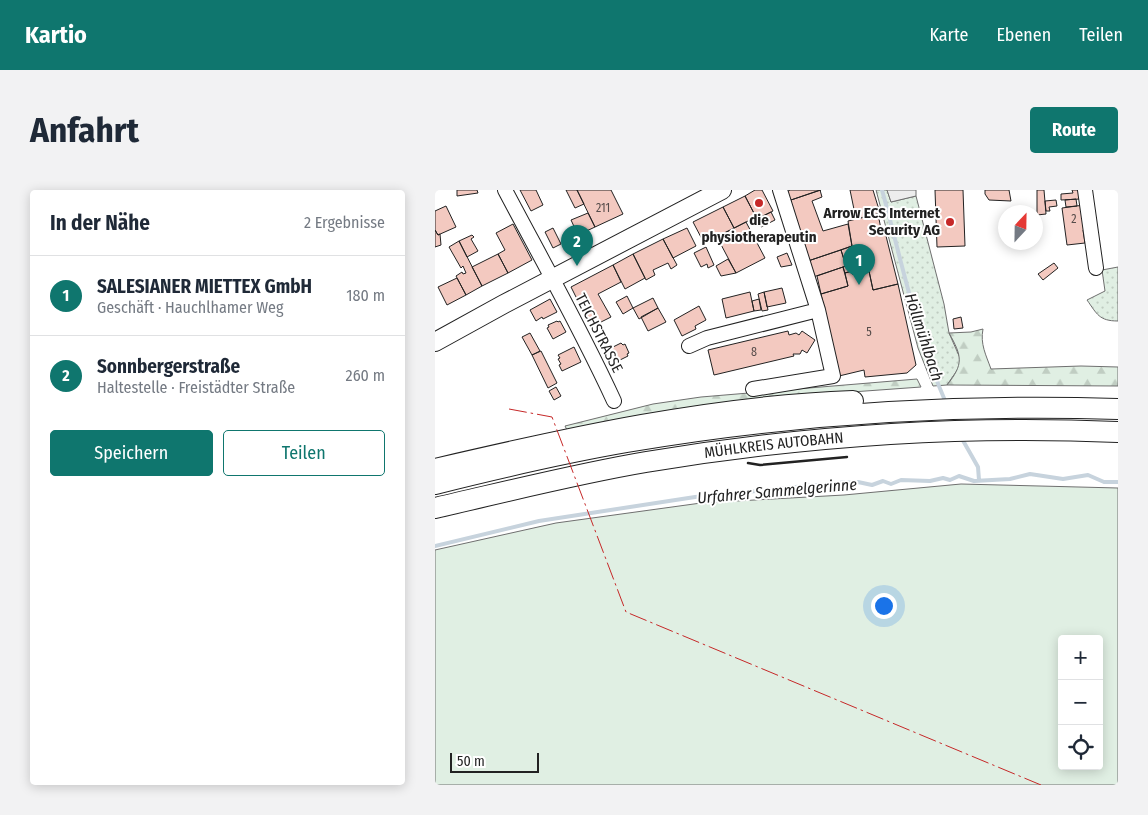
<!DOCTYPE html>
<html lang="de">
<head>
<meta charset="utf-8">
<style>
  :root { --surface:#fff; --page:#f2f2f3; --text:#1f2937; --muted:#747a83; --line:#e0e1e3; --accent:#0f766e }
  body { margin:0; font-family:"Fira Sans Condensed",sans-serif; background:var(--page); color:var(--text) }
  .controls { position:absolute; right:15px; bottom:15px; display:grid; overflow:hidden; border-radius:5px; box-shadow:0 2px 12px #0003 }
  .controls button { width:45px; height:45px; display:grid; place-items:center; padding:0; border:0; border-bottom:1px solid var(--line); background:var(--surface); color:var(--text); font:25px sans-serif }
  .compass { position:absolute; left:563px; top:15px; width:45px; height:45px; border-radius:50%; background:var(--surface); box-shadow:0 2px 12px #0003; rotate:22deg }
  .scale { position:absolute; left:15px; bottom:12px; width:89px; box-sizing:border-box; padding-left:5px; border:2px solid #222; border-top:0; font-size:14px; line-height:18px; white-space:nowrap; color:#222; -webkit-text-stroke:4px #fff; paint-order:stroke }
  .you { position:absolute; left:448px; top:415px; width:18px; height:18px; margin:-12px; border:4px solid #fff; border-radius:50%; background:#1a73e8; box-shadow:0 0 0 8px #1a73e833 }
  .badge { display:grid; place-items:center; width:32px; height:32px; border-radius:50%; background:var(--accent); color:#fff; font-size:16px; font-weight:700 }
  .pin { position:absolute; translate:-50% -41px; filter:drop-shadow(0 1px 2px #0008) }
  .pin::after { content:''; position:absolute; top:26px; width:18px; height:15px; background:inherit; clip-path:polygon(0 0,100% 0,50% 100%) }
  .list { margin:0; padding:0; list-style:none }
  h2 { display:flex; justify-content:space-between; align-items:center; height:65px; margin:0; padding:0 20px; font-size:21px }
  h2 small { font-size:16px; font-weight:400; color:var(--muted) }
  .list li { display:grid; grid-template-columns:32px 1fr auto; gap:15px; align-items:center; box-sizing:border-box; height:80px; padding:0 20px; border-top:1px solid var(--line) }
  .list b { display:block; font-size:19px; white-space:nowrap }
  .list p { margin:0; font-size:16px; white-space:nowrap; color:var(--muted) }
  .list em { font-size:16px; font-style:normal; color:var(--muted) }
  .actions { display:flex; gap:10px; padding:15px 20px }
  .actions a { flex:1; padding:11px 0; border:1px solid var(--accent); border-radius:5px; text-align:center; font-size:18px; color:var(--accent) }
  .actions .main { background:var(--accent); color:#fff }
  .icon { flex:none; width:28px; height:28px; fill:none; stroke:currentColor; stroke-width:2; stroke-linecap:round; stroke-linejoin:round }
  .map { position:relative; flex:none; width:683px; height:595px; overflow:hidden; border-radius:5px }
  header { display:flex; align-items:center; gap:30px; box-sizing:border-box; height:70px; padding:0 25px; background:var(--accent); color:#fff }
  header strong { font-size:24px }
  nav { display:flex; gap:28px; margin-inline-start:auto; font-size:18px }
  .intro { display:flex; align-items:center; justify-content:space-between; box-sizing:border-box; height:120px; padding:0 30px }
  h1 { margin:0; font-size:35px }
  .button { padding:12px 22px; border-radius:5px; background:var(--accent); color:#fff; font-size:18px; font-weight:700 }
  main { display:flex; gap:30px; padding:0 30px }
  aside { flex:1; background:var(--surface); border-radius:5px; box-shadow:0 2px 12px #0003 }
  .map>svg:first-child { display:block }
</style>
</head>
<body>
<header>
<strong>Kartio</strong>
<nav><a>Karte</a><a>Ebenen</a><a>Teilen</a></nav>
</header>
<div class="intro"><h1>Anfahrt</h1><a class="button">Route</a></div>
<main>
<aside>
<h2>In der Nähe<small>2 Ergebnisse</small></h2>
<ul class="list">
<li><span class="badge">1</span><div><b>SALESIANER MIETTEX GmbH</b><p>Geschäft · Hauchlhamer Weg</p></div><em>180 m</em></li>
<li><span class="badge">2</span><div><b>Sonnbergerstraße</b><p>Haltestelle · Freistädter Straße</p></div><em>260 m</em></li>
</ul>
<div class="actions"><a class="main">Speichern</a><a>Teilen</a></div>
</aside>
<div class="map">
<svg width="683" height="595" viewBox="0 0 683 595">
  <defs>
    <pattern id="grass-dots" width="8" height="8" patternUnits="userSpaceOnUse" patternTransform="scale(1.25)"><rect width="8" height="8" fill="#e0efe3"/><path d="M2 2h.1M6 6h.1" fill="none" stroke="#c0cdc2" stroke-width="1.8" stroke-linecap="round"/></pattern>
    <pattern id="forest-firs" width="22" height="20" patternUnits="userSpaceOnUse" patternTransform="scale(1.25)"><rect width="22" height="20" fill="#e0efe3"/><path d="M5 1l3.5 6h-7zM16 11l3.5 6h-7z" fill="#c0cdc2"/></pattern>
  </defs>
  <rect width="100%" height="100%" fill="#fff"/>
  <path fill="url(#grass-dots)" stroke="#6f6f6f" d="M441,0H452L456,12L481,6L509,114L514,143L525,168V176L512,195L498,196L483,158Z
    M683,77V131C664,131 662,124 652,110L670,101L667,80Z"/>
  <path fill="url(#forest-firs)" stroke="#6f6f6f" d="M548,139C545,154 551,165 556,179L646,176L683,177V196L512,195C529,174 527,166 514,143L536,142Z
    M482,189L486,197L389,204L133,242L130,236L218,214L266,207Z"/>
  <path fill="#e0efe3" stroke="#6f6f6f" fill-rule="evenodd" d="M526,294L683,298V595H0V360L121,333L266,313L409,305ZM627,449H664V576H627Z"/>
  <path fill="#ededed" stroke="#6f6f6f" d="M452,0H481V6L456,12Z"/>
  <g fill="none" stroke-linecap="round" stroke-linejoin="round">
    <path stroke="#c7d3dd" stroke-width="4" d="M447,0C467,72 481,144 511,213
      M526,247L543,277L544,290
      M0,356L104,331L260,307L381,295L392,296L409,292L418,293L423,292L437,295L448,291L456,294L466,290L495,291L508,288L515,290L524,286L539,291L575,289L595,284L628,289L653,285L669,292H683"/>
  </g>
  <path fill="#f3c9c0" stroke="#222" d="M22,0H42L43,3L22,6Z
    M85,0H101L108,15L96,21Z
    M131,0H142L149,14L140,18Z
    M142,0H176L188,24L160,37Z
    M320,0H327L338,21L322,29L310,6Z
    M355,0H386L353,11L350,3Z
    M385,0L387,7L377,11L388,41L413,34L417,56L373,71L353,11Z
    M415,0H438L445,23L421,29Z
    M500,0H528L530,56L502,57Z
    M550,0H574L576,11L554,10L550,4Z
    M602,0H609L611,24L602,25Z
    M637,0H645V9L626,10V4L638,3Z
    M310,6L321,27L299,38L288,17Z
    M641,9L642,16L631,17L630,10Z
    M621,10L622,16L614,17L615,21H611L610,11Z
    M649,15L652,39L648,40L650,53L632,55L627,18Z
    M11,16L21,37L3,45L0,40V21Z
    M288,17L299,38L269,53L258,32Z
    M336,22L340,30L326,37L322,29Z
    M153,23L160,37L143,45L136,30Z
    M443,24L446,39L449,38L463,94L438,100L434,81L428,82L426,76L421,80V83L417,84V81L410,83L408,77L411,76L406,60L417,56L413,31Z
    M311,32L330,68L301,83L282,47Z
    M78,34L97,70L73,83L63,64L70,60L61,43Z
    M118,38L126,54L118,58L110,42Z
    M252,38L261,56L238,68L228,49Z
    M0,40L3,45L5,44L6,55L0,57Z
    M37,45L39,47L36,49L43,61L32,67L24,51Z
    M228,49L242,75L236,79L233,73L218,80L220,85L211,90L198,64Z
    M24,51L47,96L31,105L21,86L27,82L28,84L31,83L28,76L26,78L14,57Z
    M271,57L279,75L273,78L272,74L266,77L259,63Z
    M406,60L411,76L378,87L373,71Z
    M352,63L357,75L346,77L342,67Z
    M63,64L73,83L47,96L37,77Z
    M198,64L210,88L190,99L178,75Z
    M293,69L301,83L286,86L281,76Z
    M619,73L623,78L608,90L603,84Z
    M178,75L186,92L163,104L176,127L156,137L136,97Z
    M426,76L428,82L434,81L438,100L463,94L481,175L472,183L430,187L429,180L404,186L386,104L413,96L410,83L417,81V84L421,83V80Z
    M408,77L413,96L386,104L382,86Z
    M22,88L31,105L12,115L3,97Z
    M347,98L351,113L332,117L329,102Z
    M315,102L319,121L291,128L287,109Z
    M329,102L333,120L327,121L323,104Z
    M192,106L198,118L188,124L181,112Z
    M218,108L223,118L204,129L198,118Z
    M115,109L122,122L108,129L107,127L101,131L95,120Z
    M324,109L326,120L319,121L317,111Z
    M264,116L271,130L260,136L261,139L247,146L239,130Z
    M223,118L231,132L213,141L206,127Z
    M526,127L528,138L519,139L518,129Z
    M122,131L123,132L125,131L131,142L118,149L112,138L114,137L113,135Z
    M353,141L354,145L361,143L364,145L367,141L380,150L372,163L367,160L365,164H358L359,166L279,185L273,160Z
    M95,143L105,161L97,165L87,147Z
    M186,153L188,155L190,154L194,163L192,164L193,166L179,173L172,160Z
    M139,157L146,172L127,181L124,175L126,174L123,169L125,168L123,165Z
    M106,161L122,193L113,198L97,165Z
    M121,197L126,206L119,210L114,201Z"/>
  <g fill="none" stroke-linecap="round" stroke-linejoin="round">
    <defs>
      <path id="minor" d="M70,0C107,70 146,139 179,211
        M650,0L661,78
        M254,156L272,148L383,120L345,0
        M318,199L398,186L383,120"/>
      <path id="major" d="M0,152L69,114L287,0"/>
      <g id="highway">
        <path d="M0,279C137,247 277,216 418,211"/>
        <path d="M0,294C64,278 128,263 192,252C355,224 519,214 683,219"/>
        <path id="s1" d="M0,318C70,302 140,284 211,272C367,246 525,235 683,242"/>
      </g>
    </defs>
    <use href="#minor" stroke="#222" stroke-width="16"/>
    <use href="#major" stroke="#222" stroke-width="20"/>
    <use href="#highway" stroke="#222" stroke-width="22"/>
    <use href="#minor" stroke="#fff" stroke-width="14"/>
    <use href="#major" stroke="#fff" stroke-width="18"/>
    <use href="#highway" stroke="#fff" stroke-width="20"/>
    <path stroke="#222" stroke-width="2.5" d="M313,273L325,275L412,267"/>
    <path stroke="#c62828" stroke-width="1" stroke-dasharray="18 4 2.5 4" stroke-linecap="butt" d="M74,219L117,227L191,422L606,595"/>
  </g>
  <g fill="#c62828" stroke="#fff" stroke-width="2">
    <circle cx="324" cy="13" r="5"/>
    <circle cx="515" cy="32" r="5"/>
  </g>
  <g text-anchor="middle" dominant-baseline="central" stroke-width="4" stroke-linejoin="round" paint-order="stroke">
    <g font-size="12" fill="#564c4a">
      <text x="168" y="18">211</text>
      <text x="639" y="29">2</text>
      <text x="434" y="142">5</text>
      <text x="319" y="162">8</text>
    </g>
    <g font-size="15" font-weight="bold" fill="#222" stroke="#fff" text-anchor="end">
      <text x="505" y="23">Arrow ECS Internet<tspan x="505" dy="17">Security AG</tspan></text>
      <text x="324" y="30" text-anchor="middle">die<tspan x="324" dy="17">physiotherapeutin</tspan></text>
    </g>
    <g font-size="15" fill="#222" stroke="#fff">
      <text transform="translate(164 143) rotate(63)">TEICHSTRASSE</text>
      <text stroke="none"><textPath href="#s1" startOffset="345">MÜHLKREIS AUTOBAHN</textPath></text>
    </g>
    <g font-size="16" font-style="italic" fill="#222" stroke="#fff">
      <text transform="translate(489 147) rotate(72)">Höllmühlbach</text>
      <text transform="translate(342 301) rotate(-5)">Urfahrer Sammelgerinne</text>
    </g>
  </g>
</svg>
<div class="controls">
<button>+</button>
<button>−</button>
<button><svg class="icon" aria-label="locate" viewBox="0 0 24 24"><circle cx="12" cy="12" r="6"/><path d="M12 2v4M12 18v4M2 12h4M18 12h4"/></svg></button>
</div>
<svg class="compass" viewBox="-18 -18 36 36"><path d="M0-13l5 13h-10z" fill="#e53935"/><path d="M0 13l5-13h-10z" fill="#747a83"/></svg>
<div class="scale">50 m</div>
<div class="you"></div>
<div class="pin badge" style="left:424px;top:95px">1</div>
<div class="pin badge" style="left:142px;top:76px">2</div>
</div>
</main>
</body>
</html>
